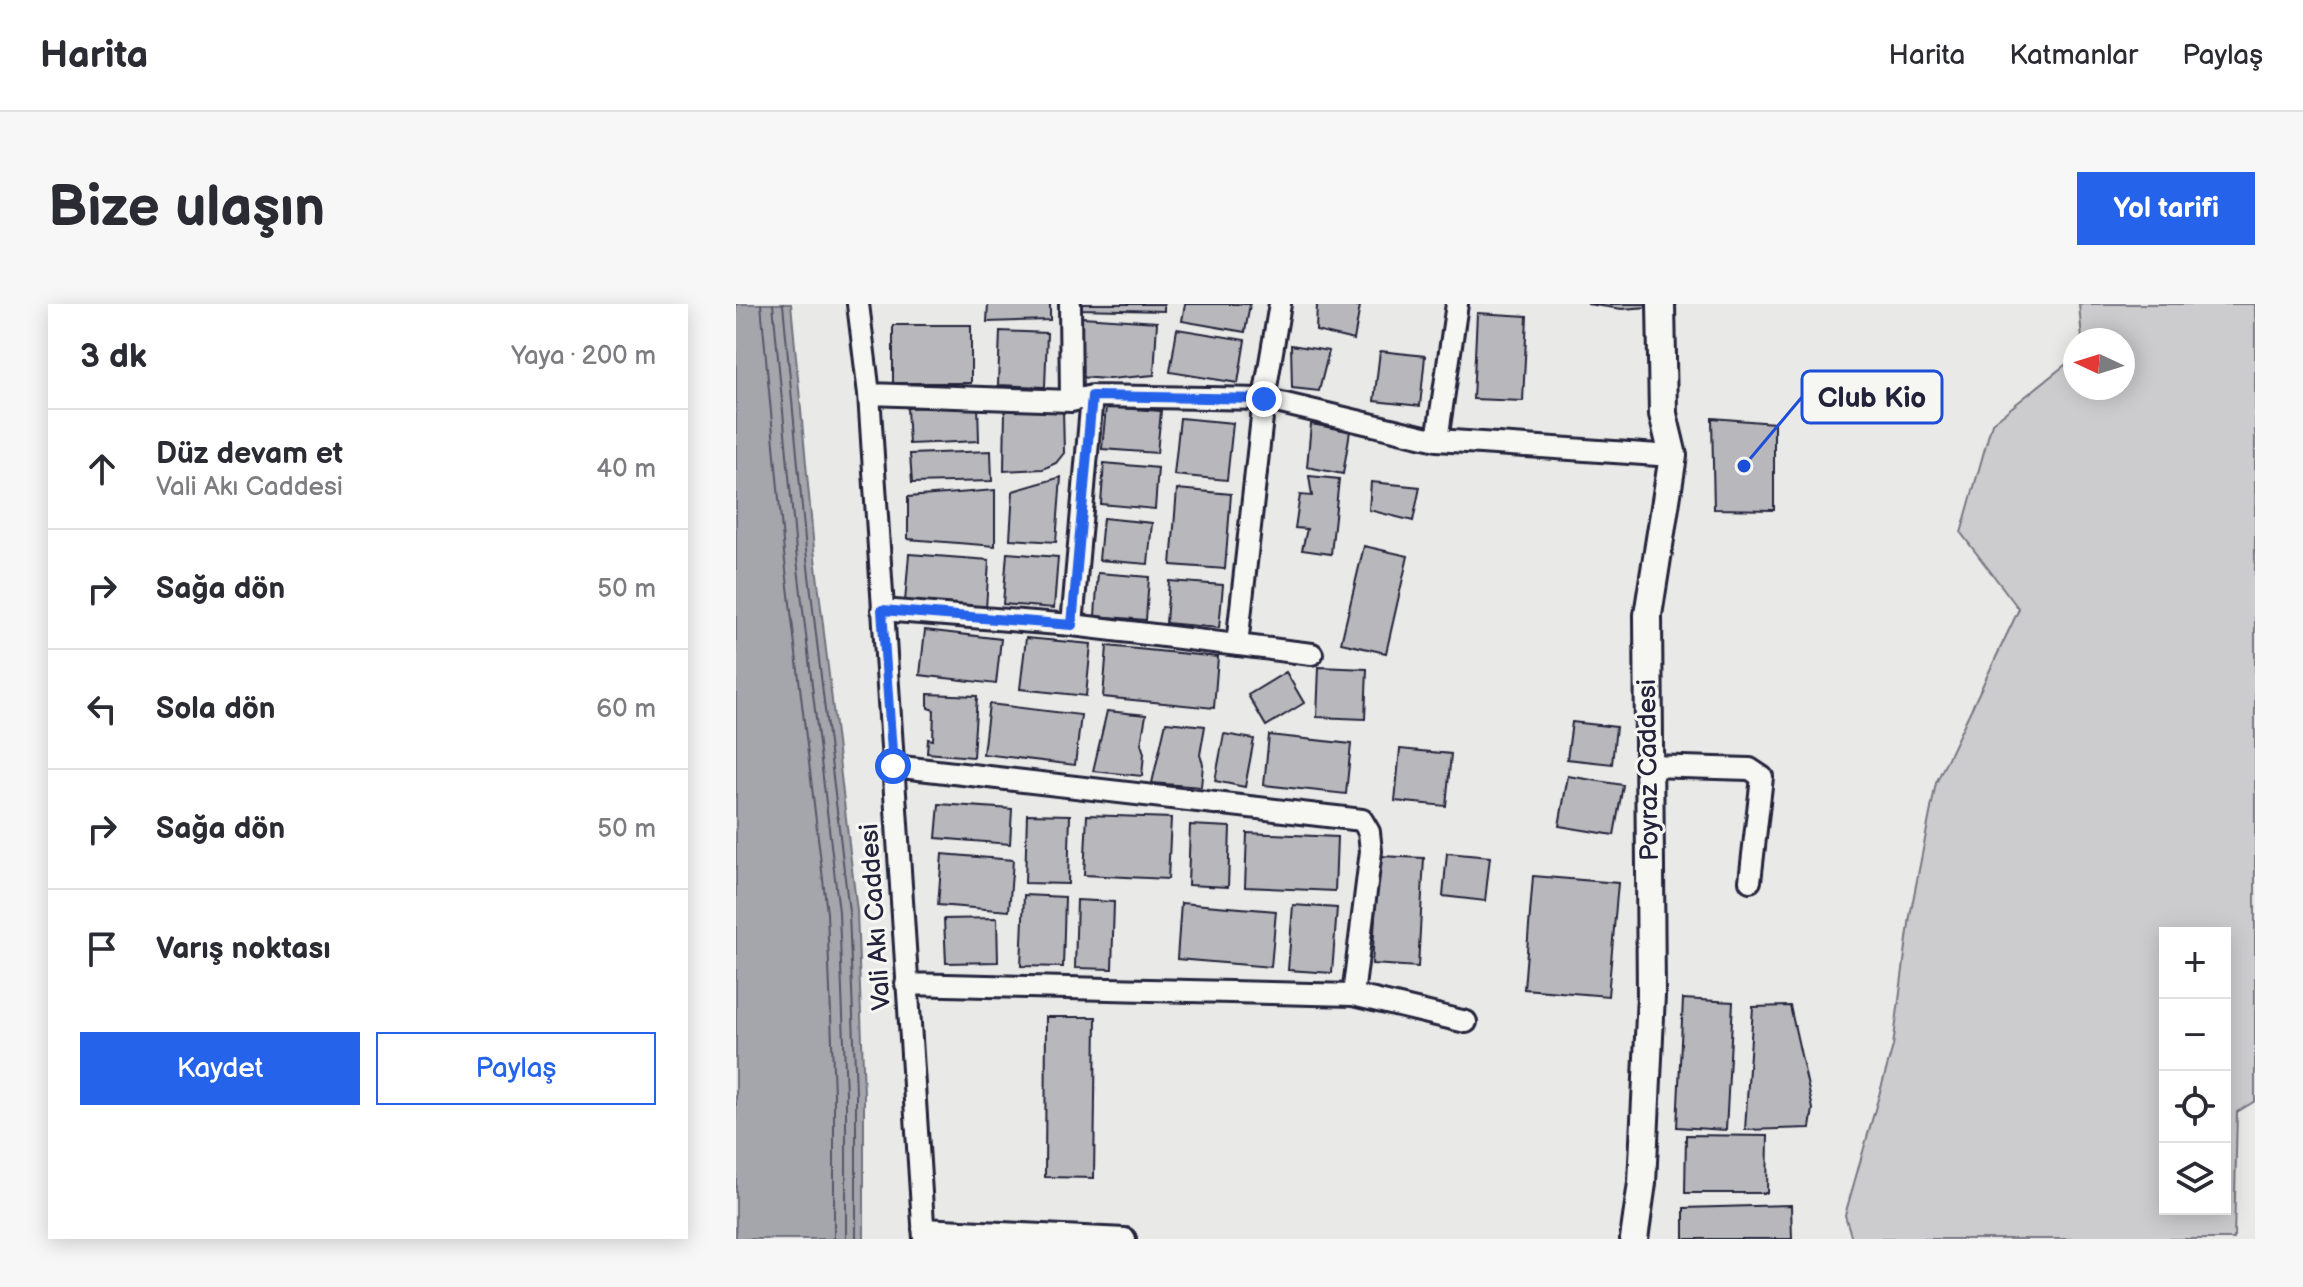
<!DOCTYPE html>
<html lang="tr">
<head>
<meta charset="utf-8">
<style>
  :root { --surface:#fff; --page:#f7f7f7; --text:#2b2b33; --muted:#7c7c81; --line:#e1e1e2; --accent:#2563eb }
  body { margin:0; font-family:"Balsamiq Sans",sans-serif; background:var(--page); color:var(--text) }
  .controls { position:absolute; right:24px; bottom:24px; display:grid; overflow:hidden; border-radius:0px; box-shadow:0 4px 20px #0003 }
  .controls button { width:72px; height:72px; display:grid; place-items:center; padding:0; border:0; border-bottom:2px solid var(--line); background:var(--surface); color:var(--text); font:40px sans-serif }
  .compass { position:absolute; left:1327px; top:24px; width:72px; height:72px; border-radius:50%; background:var(--surface); box-shadow:0 4px 20px #0003; rotate:274deg }
  .stop { position:absolute; width:24px; height:24px; margin:-18px; border:6px solid #2563eb; border-radius:50%; background:#fff }
  .stop.end { background:#2563eb; border-color:#fff; box-shadow:0 2px 8px #0008 }
  .list { margin:0; padding:0; list-style:none }
  h2 { display:flex; justify-content:space-between; align-items:center; height:104px; margin:0; padding:0 32px; font-size:34px }
  h2 small { font-size:26px; font-weight:400; color:var(--muted) }
  .list li { display:grid; grid-template-columns:52px 1fr auto; gap:24px; align-items:center; box-sizing:border-box; height:120px; padding:0 32px; border-top:2px solid var(--line) }
  .list b { display:block; font-size:30px; white-space:nowrap }
  .list p { margin:0; font-size:26px; white-space:nowrap; color:var(--muted) }
  .list em { font-size:26px; font-style:normal; color:var(--muted) }
  .actions { display:flex; gap:16px; padding:24px 32px }
  .actions a { flex:1; padding:18px 0; border:2px solid var(--accent); border-radius:0px; text-align:center; font-size:28px; color:var(--accent) }
  .actions .main { background:var(--accent); color:#fff }
  .icon { flex:none; width:44px; height:44px; fill:none; stroke:currentColor; stroke-width:2; stroke-linecap:round; stroke-linejoin:round }
  .map { position:relative; flex:none; width:1519px; height:935px; overflow:hidden; border-radius:0px }
  header { display:flex; align-items:center; gap:48px; box-sizing:border-box; height:112px; padding:0 40px; background:var(--surface); border-bottom:2px solid var(--line) }
  header strong { font-size:38px }
  nav { display:flex; gap:44px; margin-inline-start:auto; font-size:28px }
  .intro { display:flex; align-items:center; justify-content:space-between; box-sizing:border-box; height:192px; padding:0 48px }
  h1 { margin:0; font-size:56px }
  .button { padding:20px 36px; border-radius:0px; background:var(--accent); color:#fff; font-size:28px; font-weight:700 }
  main { display:flex; gap:48px; padding:0 48px }
  aside { flex:1; background:var(--surface); border-radius:0px; box-shadow:0 4px 20px #0003 }
  .map>svg:first-child { display:block }
</style>
</head>
<body>
<header>
<strong>Harita</strong>
<nav><a>Harita</a><a>Katmanlar</a><a>Paylaş</a></nav>
</header>
<div class="intro"><h1>Bize ulaşın</h1><a class="button">Yol tarifi</a></div>
<main>
<aside>
<h2>3 dk<small>Yaya · 200 m</small></h2>
<ul class="list">
<li><svg class="icon" aria-label="ahead" viewBox="0 0 24 24"><path d="M12 20V5M6 11l6-6 6 6"/></svg><div><b>Düz devam et</b><p>Vali Akı Caddesi</p></div><em>40 m</em></li>
<li><svg class="icon" aria-label="right" viewBox="0 0 24 24"><path d="M7 20v-9h11M14 6l5 5-5 5"/></svg><div><b>Sağa dön</b></div><em>50 m</em></li>
<li><svg class="icon" aria-label="left" viewBox="0 0 24 24"><path d="M17 20v-9H6M10 6l-5 5 5 5"/></svg><div><b>Sola dön</b></div><em>60 m</em></li>
<li><svg class="icon" aria-label="right" viewBox="0 0 24 24"><path d="M7 20v-9h11M14 6l5 5-5 5"/></svg><div><b>Sağa dön</b></div><em>50 m</em></li>
<li><svg class="icon" aria-label="arrive" viewBox="0 0 24 24"><path d="M6 21V4h12l-3 4 3 4H6"/></svg><div><b>Varış noktası</b></div></li>
</ul>
<div class="actions"><a class="main">Kaydet</a><a>Paylaş</a></div>
</aside>
<div class="map">
<svg width="1519" height="935" viewBox="0 0 1519 935">
  <rect width="100%" height="100%" fill="#e9e9e7"/>
  <filter id="ink" filterUnits="userSpaceOnUse"><feTurbulence type="fractalNoise" baseFrequency=".0125" numOctaves="2"/><feDisplacementMap in="SourceGraphic" scale="16" xChannelSelector="R" yChannelSelector="G"/><feConvolveMatrix kernelMatrix="1 2 1 2 8 2 1 2 1" color-interpolation-filters="sRGB"/></filter>
  <g filter="url(#ink)">
    <path fill="#ccccce" stroke="#777784" stroke-width="2" fill-rule="evenodd" d="M1343,0H1519V797L1501,808L1498,935H1116L1109,911L1157,742L1174,612L1200,479L1283,305L1225,229L1256,119L1339,53V84H1387V36H1346ZM1429,629H1489V905H1429Z"/>
    <path fill="#a5a5ac" stroke="#71717f" stroke-width="2" d="M0,0H55L78,245L121,607L128,789V935H0Z"/>
    <g fill="none" stroke-linecap="round" stroke-linejoin="round">
      <path stroke="#565668" stroke-width="2" d="M25,0L48,249L91,609L98,790V935
        M37,0L60,247L103,608L110,790V935
        M47,0L70,246L113,608L120,789V935"/>
    </g>
    <path fill="#b8b8bc" stroke="#22223b" stroke-width="2" d="M252,0H314V16L251,18Z
      M343,0H428V7L343,5Z
      M449,0H514L509,28L446,17Z
      M581,0L624,2L618,36L580,27Z
      M851,0H912V3L886,5Z
      M741,9L791,12L787,97L737,95Z
      M346,13L421,18L418,71L373,75L341,73Z
      M157,21H235V79H157Z
      M441,25L509,36L502,79L434,68Z
      M264,27L311,29L309,83L262,81Z
      M555,41L593,47L583,87L556,84Z
      M644,47L689,52L684,102L638,97Z
      M242,101L243,137L173,140L171,104Z
      M370,103L425,107L421,149L366,145Z
      M269,105H327L328,149L320,159L307,165L268,167Z
      M444,114L497,119L491,176L438,171Z
      M976,114L1038,119V206L978,205Z
      M575,120L614,127L607,170L571,163Z
      M255,147L256,177L176,179L174,150Z
      M368,159L422,164L419,205L365,200Z
      M573,172L603,175L595,250L566,246L571,225L559,224L564,191L576,192Z
      M325,173L320,238L274,235L277,187Z
      M635,178L684,183L677,217L633,206Z
      M441,185L495,190L489,265L435,261Z
      M259,186V242L172,235V193Z
      M367,214L416,219L412,260L363,256Z
      M628,242L672,252L650,349L605,339Z
      M271,249L322,253L318,304L267,300Z
      M173,250L253,256L250,305L169,298Z
      M362,269L413,273L410,316L359,312Z
      M433,277L487,281L483,324L430,319Z
      M189,326L265,335L260,380L184,371Z
      M290,334L355,340L350,392L284,385Z
      M371,342L482,353L478,404L367,393Z
      M583,363L631,365L629,415L581,413Z
      M550,368L568,399L530,422L512,391Z
      M192,390L241,392L237,453L191,449L192,435L197,436L198,406L192,404Z
      M253,400L345,411L339,461L247,450Z
      M371,407L410,411L405,440L408,449L406,472L357,467Z
      M430,418L469,422L464,451L467,460L465,483L416,479Z
      M836,418L880,423L876,460L831,455Z
      M488,430L518,435L509,483L479,477Z
      M533,431L615,440L610,490L528,481Z
      M664,445L715,450L710,502L659,497Z
      M832,472L887,481L878,531L823,522Z
      M203,500L276,505L274,540L200,534Z
      M291,510L334,511L332,580L289,579Z
      M351,511L435,514L432,575L348,571Z
      M454,521L494,523L492,583L452,581Z
      M511,529L601,533L599,587L509,583Z
      M711,549L754,553L749,597L707,592Z
      M206,550L277,556L273,607L202,601Z
      M643,552L688,554L682,663L636,660Z
      M797,572L882,579L872,692L788,685Z
      M288,591L329,593L327,663L285,662Z
      M341,596L378,598L376,665L339,664Z
      M445,599L540,607L535,663L441,655Z
      M557,601L601,604L596,669L552,666Z
      M261,614L262,658L210,659L208,615Z
      M947,695L997,698L990,826L941,823Z
      M1054,702L1077,805L1074,824L1009,826L1017,703Z
      M310,713H360L358,874L309,873Z
      M950,831L1032,832L1031,889H949Z
      M1055,901L1056,935H948V904Z"/>
    <g fill="none" stroke-linecap="round" stroke-linejoin="round">
      <defs>
        <path id="minor" d="M122,0L133,90L188,935
          M334,0L335,97
          M133,90L335,97L356,92L528,95L701,136L937,152
          M701,136L721,0
          M146,306L336,321L576,350
          M336,321L356,92
          M501,341L528,95L544,0
          M157,462L626,516L633,528L635,547L617,691
          M913,462L1014,465L1026,473L1014,577
          M170,680L617,691L730,718
          M187,925L389,935"/>
        <path id="tertiary" d="M898,935L906,879L915,691L912,311L937,152L927,110L925,0"/>
      </defs>
      <use href="#minor" stroke="#22223b" stroke-width="26"/>
      <use href="#tertiary" stroke="#22223b" stroke-width="32"/>
      <use href="#minor" stroke="#f6f6f2" stroke-width="20"/>
      <use href="#tertiary" stroke="#f6f6f2" stroke-width="26"/>
    </g>
  </g>
  <g fill="none" stroke-linecap="round" stroke-linejoin="round" filter="url(#ink)">
    <path stroke="#2563eb" stroke-width="10" d="M157,462L146,306L336,321L356,92L528,95"/>
  </g>
  <g text-anchor="middle" dominant-baseline="central" stroke-width="6" stroke-linejoin="round" paint-order="stroke">
    <g font-size="26" fill="#22223b" stroke="#f6f6f2">
      <text transform="translate(913 466) rotate(-91)">Poyraz Caddesi</text>
      <text transform="translate(140 613) rotate(-94)">Vali Akı Caddesi</text>
    </g>
  </g>
  <path fill="none" stroke="#1d4ed8" stroke-width="3" d="M1008 162L1066 93"/>
  <circle fill="#1d4ed8" stroke="#f6f6f2" stroke-width="3" cx="1008" cy="162" r="8"/>
  <rect fill="#f6f6f2" stroke="#1d4ed8" stroke-width="3" x="1066" y="67" width="140" height="52" rx="8"/>
  <g font-size="28" text-anchor="middle" font-weight="bold" fill="#22223b">
    <text x="1136" y="103">Club Kio</text>
  </g>
</svg>
<div class="controls">
<button>+</button>
<button>−</button>
<button><svg class="icon" aria-label="locate" viewBox="0 0 24 24"><circle cx="12" cy="12" r="6"/><path d="M12 2v4M12 18v4M2 12h4M18 12h4"/></svg></button>
<button><svg class="icon" aria-label="layers" viewBox="0 0 24 24"><path d="M12 4l9 5-9 5-9-5zM3 14l9 5 9-5"/></svg></button>
</div>
<svg class="compass" viewBox="-18 -18 36 36"><path d="M0-13l5 13h-10z" fill="#e53935"/><path d="M0 13l5-13h-10z" fill="#7c7c81"/></svg>
<div class="stop" style="left:157px;top:462px"></div>
<div class="stop end" style="left:528px;top:95px"></div>
</div>
</main>
</body>
</html>
